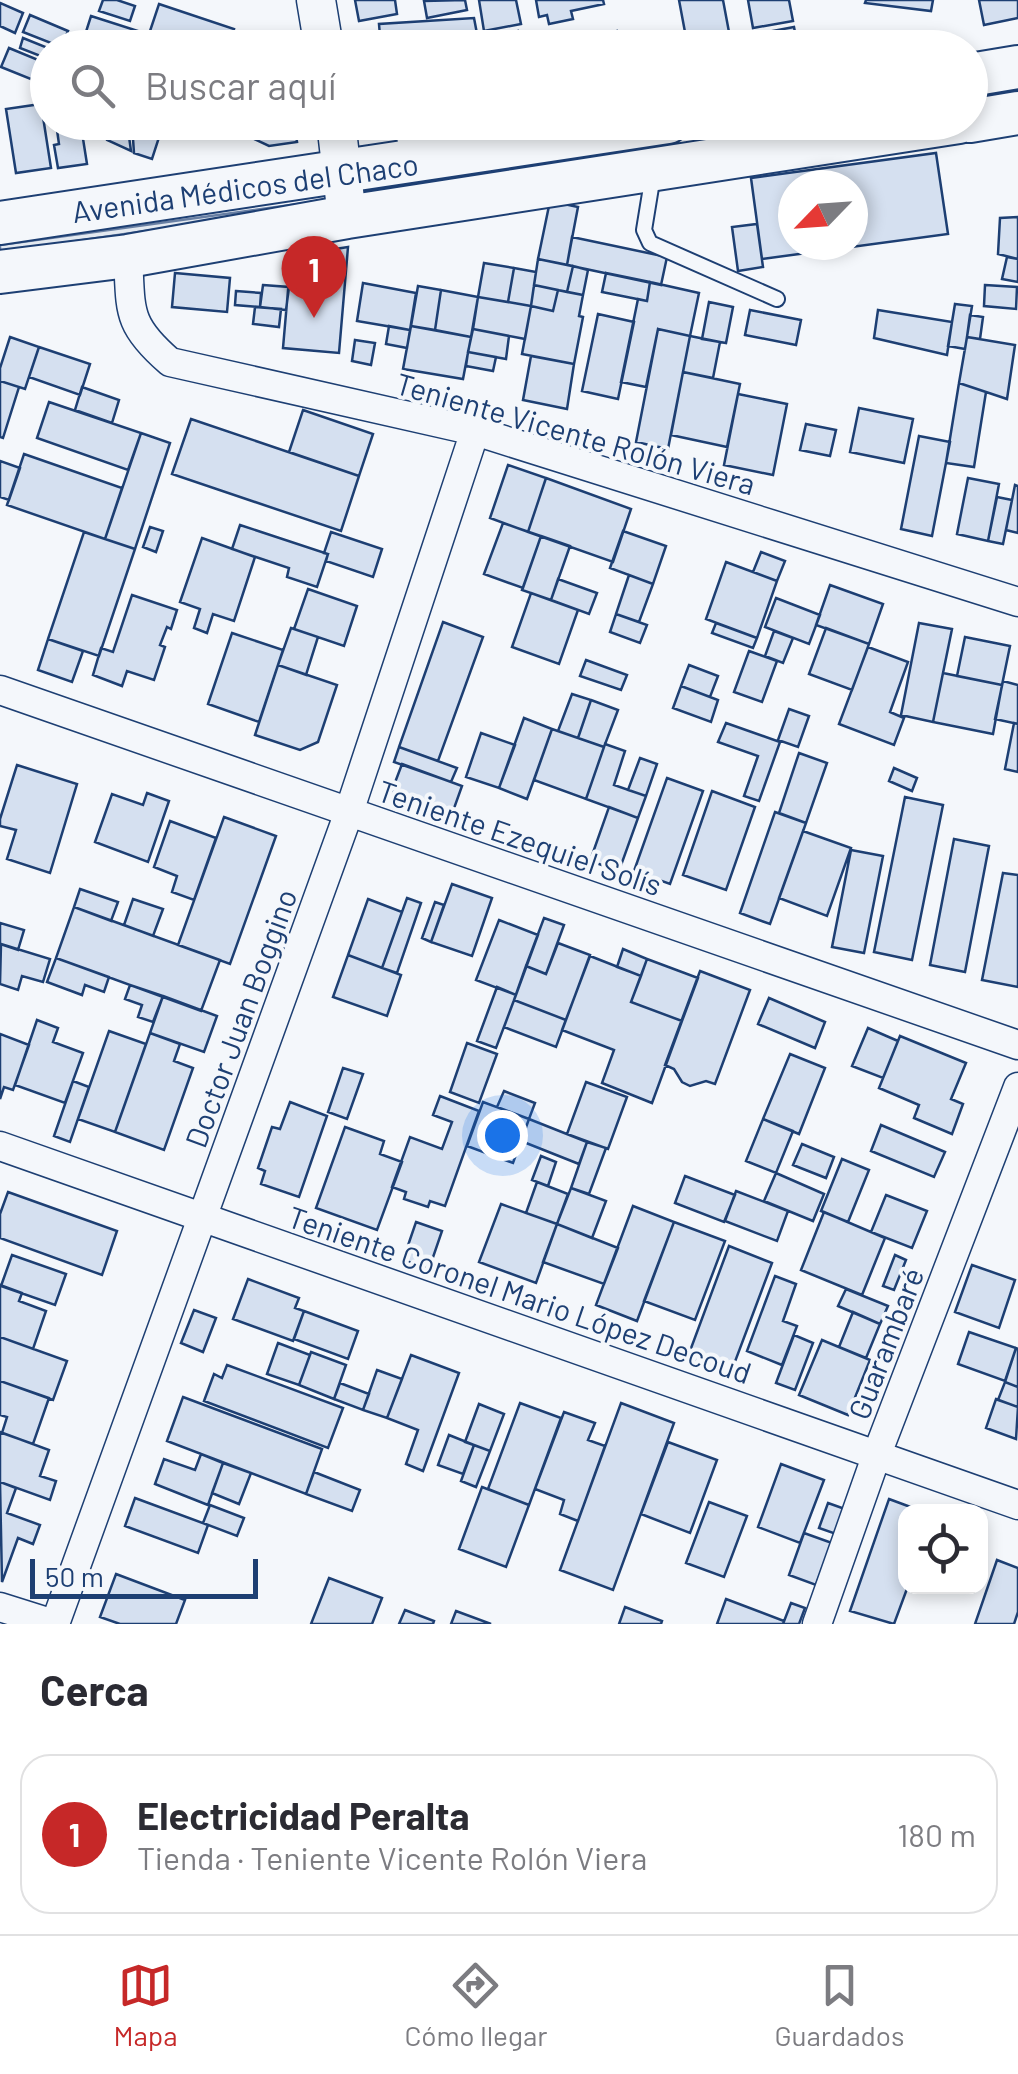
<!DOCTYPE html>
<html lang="es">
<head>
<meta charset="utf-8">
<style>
  :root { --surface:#fff; --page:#f2f2f3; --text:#2b2b33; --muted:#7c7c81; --line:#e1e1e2; --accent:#c62828 }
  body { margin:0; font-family:Barlow,sans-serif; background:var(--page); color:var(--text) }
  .controls { position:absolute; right:30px; bottom:30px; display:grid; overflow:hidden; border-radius:20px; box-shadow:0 5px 15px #0003 }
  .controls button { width:90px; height:90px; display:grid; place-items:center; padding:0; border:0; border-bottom:2px solid var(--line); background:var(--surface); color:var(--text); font:50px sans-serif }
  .compass { position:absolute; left:778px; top:170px; width:90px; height:90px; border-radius:50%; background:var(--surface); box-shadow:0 5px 15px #0003; rotate:245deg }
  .scale { position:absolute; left:30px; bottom:25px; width:228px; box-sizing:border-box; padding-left:10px; border:5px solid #1d3f73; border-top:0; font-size:28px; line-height:35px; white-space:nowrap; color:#1d3f73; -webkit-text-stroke:8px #f4f7fb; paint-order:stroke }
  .you { position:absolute; left:502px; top:1135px; width:35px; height:35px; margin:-25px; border:8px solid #fff; border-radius:50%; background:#1a73e8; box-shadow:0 0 0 15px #1a73e833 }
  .badge { display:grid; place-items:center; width:65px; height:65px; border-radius:50%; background:var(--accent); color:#fff; font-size:32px; font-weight:700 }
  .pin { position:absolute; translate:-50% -82px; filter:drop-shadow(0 2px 5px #0008) }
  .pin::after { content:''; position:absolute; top:52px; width:35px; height:30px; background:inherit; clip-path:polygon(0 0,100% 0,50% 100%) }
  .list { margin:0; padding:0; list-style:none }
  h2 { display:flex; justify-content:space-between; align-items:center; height:130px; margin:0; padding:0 40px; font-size:42px }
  h2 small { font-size:32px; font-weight:400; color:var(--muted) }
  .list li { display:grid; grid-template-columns:65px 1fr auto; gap:30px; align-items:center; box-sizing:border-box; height:160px; margin:0 20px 20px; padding:0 20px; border:2px solid var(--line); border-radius:30px }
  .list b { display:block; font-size:38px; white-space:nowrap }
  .list p { margin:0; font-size:32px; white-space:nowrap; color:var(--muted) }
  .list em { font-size:32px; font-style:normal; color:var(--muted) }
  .icon { flex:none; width:55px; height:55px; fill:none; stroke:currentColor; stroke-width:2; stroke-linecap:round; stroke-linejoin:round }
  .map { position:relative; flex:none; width:1018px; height:1624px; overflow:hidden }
  .search { position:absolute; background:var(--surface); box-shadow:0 5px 15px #0003; left:30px; right:30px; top:30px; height:110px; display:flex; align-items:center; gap:25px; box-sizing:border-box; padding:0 35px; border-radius:55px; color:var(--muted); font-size:38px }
  .sheet { height:310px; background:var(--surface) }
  nav { display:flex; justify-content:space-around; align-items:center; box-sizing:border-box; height:140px; border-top:2px solid var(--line); background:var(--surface); font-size:28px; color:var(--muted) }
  nav a { display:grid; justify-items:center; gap:5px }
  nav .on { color:var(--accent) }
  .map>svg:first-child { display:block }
</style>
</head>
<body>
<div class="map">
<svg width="1018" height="1624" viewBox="0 0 1018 1624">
  <rect width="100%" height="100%" fill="#f4f7fb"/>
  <path fill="#e3e9f0" stroke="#687fa3" stroke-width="2.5" d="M313,202L312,207L0,252V245Z"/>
  <path fill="#d5e0f0" stroke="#1d3f73" stroke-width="2.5" fill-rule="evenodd" d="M103,0H117L135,6L130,21L99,11Z
    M355,0H395L397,14L359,21Z
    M465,0L467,10L427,18L424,1Z
    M479,0H516L521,24L484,31Z
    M536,0H603L604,4L571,11L573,19L549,24L547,15L539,17Z
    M679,0H723L732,48H688Z
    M748,0H789L793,21L753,28Z
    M866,0H933L931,11L865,3Z
    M979,0H1018V18L984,25Z
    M0,3L23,13L15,33L0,26Z
    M159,4L234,29L228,48H198L150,31Z
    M30,15L68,31L61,47L23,32Z
    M91,16L138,31L132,48H113L84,38Z
    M474,18L478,39L518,31L521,48H381L379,24Z
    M794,27L798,48H749L746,36Z
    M617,31L620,48H547V45Z
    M23,38L48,48V59L20,48Z
    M9,48L48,64V86L1,67Z
    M41,104L51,168L16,173L6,109Z
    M105,122H127L131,151L107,140Z
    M159,122H164L152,159L134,153L132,124L156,132Z
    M244,122H294L297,142L269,146L246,135Z
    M357,122H436L369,133Z
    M81,126L87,164L58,168L54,145L59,144L57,130Z
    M936,153L948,234L762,259L751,178ZM793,185H853V245H793Z
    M550,201L578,207L567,265L538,259Z
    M1018,217V259L998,254L1000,218Z
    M757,224L763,267L738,271L732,227Z
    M572,237L667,257L661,285L567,265Z
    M348,247L339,353L283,348L291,256Z
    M1007,257L1018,259V282L1002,279Z
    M538,259L573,266L567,292L534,285Z
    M484,263L514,268L508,302L478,297Z
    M573,266L588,270L583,295L567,292Z
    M514,268L536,272L531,306L508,302Z
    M175,273L230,278L227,312L172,307Z
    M606,273L650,282L647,301L602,292Z
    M650,282L699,293L690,336L658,329L646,387L621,382L638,299L647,301Z
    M363,283L416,293L410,330L357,321Z
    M263,285L289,287L286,310L260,307Z
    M534,285L558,290L553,311L531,306Z
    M985,285L1017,287L1016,309L984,306Z
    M418,286L441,290L435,330L411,326Z
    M441,290L478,297L471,337L435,330Z
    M558,290L583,295L579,316L583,317L574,364L522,354L531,306L553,311Z
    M236,291L261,293L260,307L235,305Z
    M478,297L531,306L525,339L473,329Z
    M709,302L733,307L726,343L702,339Z
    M955,304L972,306L965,349L948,346Z
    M255,307L281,309L279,327L253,324Z
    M750,310L801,320L796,345L745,335Z
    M878,310L952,322L947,355L874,338Z
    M598,314L634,322L618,399L582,391Z
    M970,315L983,317L980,339L967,337Z
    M389,326L410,330L407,348L386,344Z
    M411,326L471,337L463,379L403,369Z
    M473,329L509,336L506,359L468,352Z
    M658,329L690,336L668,449L636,442Z
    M690,336L720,342L713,378L683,372Z
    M10,337L39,347L25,389L0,381V368Z
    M967,337L1015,345L1007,399L959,383Z
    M355,340L375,343L371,365L352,361Z
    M39,347L90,364L80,395L29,377Z
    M468,352L496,357L493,371L466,366Z
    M531,356L574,364L567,409L523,400Z
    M683,372L740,384L727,447L671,435Z
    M0,381L19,387L3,438L0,437Z
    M959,383L986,392L974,467L946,463Z
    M82,387L119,400L112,423L75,410Z
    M738,394L787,404L773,475L724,465Z
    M49,402L141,433L128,470L37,438Z
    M859,408L913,419L904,463L850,452Z
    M303,410L373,434L359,476L289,452Z
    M191,419L359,476L341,531L172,474Z
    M806,424L836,430L830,456L800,450Z
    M141,433L170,443L135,549L105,539Z
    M919,436L950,442L932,536L901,529Z
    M24,454L122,488L105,539L7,505Z
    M0,461L20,468L9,500L0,497Z
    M508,465L546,478L528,532L490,518Z
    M546,478L631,509L613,562L528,532Z
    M968,478L999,484L988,541L957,534Z
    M1015,485L1018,486V533L1006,530Z
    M997,497L1012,500L1003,544L988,541Z
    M503,523L541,536L523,588L484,574Z
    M240,525L328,554L317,587L287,577L289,568L232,549Z
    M150,527L163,531L156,552L143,547Z
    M623,531L666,546L653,584L610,568Z
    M84,532L135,549L99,656L48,639Z
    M331,532L382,549L373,577L326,561L328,554L324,553Z
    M541,536L570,546L551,600L522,590Z
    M202,538L255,557L234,621L213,614L207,633L194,628L200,609L180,602Z
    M761,552L785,561L777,581L753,572Z
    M726,562L777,581L757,638L706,619Z
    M629,575L653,584L639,622L616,614Z
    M558,579L597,593L589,614L551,600Z
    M830,585L883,604L869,644L816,625Z
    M308,589L357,606L344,646L294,629Z
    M531,593L578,610L559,664L512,647Z
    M132,595L177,610L171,629L167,627L160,645L165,647L154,680L127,671L122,686L93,675L101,648L113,652Z
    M776,598L820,615L809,644L765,627Z
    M616,614L647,625L640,643L610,632Z
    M443,622L483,637L438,761L399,747Z
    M716,623L757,638L753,648L712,633Z
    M919,623L952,629L933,722L901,715Z
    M291,628L318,637L306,675L278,665Z
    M826,628L869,644L852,690L809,674Z
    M774,631L793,638L783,663L765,656Z
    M232,633L283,650L259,722L208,704Z
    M965,637L1010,646L1002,685L957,676Z
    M48,639L83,651L72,682L38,670Z
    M868,647L908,662L890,712L904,718L894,745L839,724Z
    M749,651L777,661L762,702L734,692Z
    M586,660L627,675L621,690L580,676Z
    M278,665L337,685L318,742L300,750L255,735Z
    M689,665L718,676L710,697L681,686Z
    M943,673L1002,685L993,734L933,722Z
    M1003,681L1018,685V724L995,719Z
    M681,686L718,700L711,722L673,708Z
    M572,694L591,700L578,738L558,731Z
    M591,700L618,710L604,747L578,738Z
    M789,709L809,716L798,747L778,740Z
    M524,718L552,729L527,799L499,788Z
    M726,723L780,742L759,801L744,796L758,756L718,742Z
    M1014,723L1018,724V772L1005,769Z
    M552,729L604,747L586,799L534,780Z
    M481,733L515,745L499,788L466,777Z
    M605,744L625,751L614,785L646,796L638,818L586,799Z
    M399,747L457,768L451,782L394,762Z
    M799,753L827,763L806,823L779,813Z
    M640,758L657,764L646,796L628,790Z
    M402,764L462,786L452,814L391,793Z
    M17,765L77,784L50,873L7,859L16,830L0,826V819Z
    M894,768L917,778L912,791L889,781Z
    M667,778L703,791L670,884L634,871Z
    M712,791L755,807L726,890L683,875Z
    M147,793L169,801L148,862L95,842L112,794L143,805Z
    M905,797L943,805L912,960L874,952Z
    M609,807L638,818L619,871L590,861Z
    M775,812L806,823L770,924L740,913Z
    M224,817L276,836L230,964L178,945Z
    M170,821L216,838L194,900L172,892L177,876L154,867Z
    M803,831L851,848L827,916L779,898Z
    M954,839L989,846L965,972L930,965Z
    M851,850L883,856L864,953L832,947Z
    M1003,873L1018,875V987L982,980Z
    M452,884L492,898L472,956L431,942Z
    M80,889L118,902L111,921L74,907Z
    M407,898L421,903L397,973L382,968Z
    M133,899L163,909L153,936L124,925Z
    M368,899L402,912L382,968L348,955Z
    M435,902L444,905L431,942L422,938Z
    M74,907L220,960L201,1011L56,958Z
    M544,918L564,925L546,974L526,966Z
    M499,920L538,935L516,995L476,980Z
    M0,923L24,930L18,950L0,944Z
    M558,943L590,955L566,1020L514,1000L526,966L546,974Z
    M1,944L50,959L43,982L22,976L18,990L0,984Z
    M623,949L647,959L641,976L617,967Z
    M348,955L401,975L387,1016L333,997Z
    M590,956L641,976L631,1002L682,1021L652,1103L602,1083L614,1050L562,1030Z
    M56,958L109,977L104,992L85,985L82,995L47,982Z
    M647,959L698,978L682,1021L631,1002Z
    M700,971L750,990L715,1084L706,1081L690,1086L682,1082L674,1069L665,1065Z
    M130,985L163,996L153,1022L138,1017L142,1005L125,999Z
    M497,987L516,995L496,1048L477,1041Z
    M163,996L217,1016L204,1052L150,1033Z
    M769,998L825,1022L815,1048L758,1024Z
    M514,1000L566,1020L556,1047L504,1027Z
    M37,1020L58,1028L53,1042L83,1053L65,1103L15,1085Z
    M868,1028L898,1041L883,1078L852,1066Z
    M109,1031L146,1044L115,1132L78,1119Z
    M150,1033L180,1044L174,1061L193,1068L164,1150L115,1132Z
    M0,1034L29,1045L13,1090L4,1087L0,1099Z
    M900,1036L966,1063L951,1099L963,1104L952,1134L914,1118L919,1105L879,1088Z
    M467,1043L497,1054L479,1103L450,1092Z
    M790,1054L825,1068L799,1134L763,1119Z
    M343,1068L363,1074L347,1119L328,1112Z
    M73,1081L89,1087L70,1142L54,1136Z
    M586,1082L627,1097L608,1149L567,1134Z
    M504,1091L535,1103L529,1119L497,1107Z
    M440,1096L479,1111L445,1206L430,1201L428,1207L404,1199L406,1192L392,1187L410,1137L442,1149L452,1122L433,1115Z
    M290,1102L327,1116L299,1197L261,1184L265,1171L258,1168L272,1127L280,1129Z
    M483,1102L529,1119L513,1163L467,1146Z
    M529,1119L587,1142L579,1164L521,1141Z
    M763,1119L793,1131L776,1173L746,1161Z
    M881,1125L945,1152L934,1177L871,1151Z
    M345,1127L384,1141L380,1154L402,1162L377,1230L316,1208Z
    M587,1142L606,1148L589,1194L571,1188Z
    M802,1144L834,1157L826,1178L793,1165Z
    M541,1156L556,1162L548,1186L532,1180Z
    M842,1159L869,1170L848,1222L821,1211Z
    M776,1173L824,1194L813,1221L764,1201Z
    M685,1176L735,1195L724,1222L675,1203Z
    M537,1182L568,1194L557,1224L526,1213Z
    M571,1188L606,1201L592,1238L557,1224Z
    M736,1191L788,1211L777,1241L725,1221Z
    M8,1192L117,1231L102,1275L0,1238V1214Z
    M886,1195L927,1211L912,1248L871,1232Z
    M501,1204L557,1224L536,1283L479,1262Z
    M633,1206L674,1222L637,1321L596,1305Z
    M824,1212L885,1238L862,1295L801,1270Z
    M416,1222L442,1231L429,1269L403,1260Z
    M674,1222L725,1241L695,1320L644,1301Z
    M557,1224L618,1248L604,1284L543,1262Z
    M729,1246L772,1263L730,1375L687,1359Z
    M12,1255L66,1274L55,1305L1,1286Z
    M895,1255L906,1260L894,1290L883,1286Z
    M972,1265L1015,1280L999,1328L955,1312Z
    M775,1276L796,1284L783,1321L797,1326L782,1365L747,1351Z
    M248,1279L299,1298L295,1308L304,1311L293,1341L233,1319Z
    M0,1285L22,1293L19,1301L46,1311L33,1349L0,1337Z
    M846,1289L888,1306L880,1324L838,1306Z
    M194,1310L216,1318L203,1352L181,1343Z
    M304,1311L358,1331L348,1359L294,1339Z
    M853,1312L880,1324L866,1358L839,1347Z
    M969,1332L1016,1348L1005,1381L958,1364Z
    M794,1335L813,1343L795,1390L776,1383Z
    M0,1337L67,1361L53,1400L0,1381Z
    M822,1340L870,1360L848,1415L799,1395Z
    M278,1343L310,1355L299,1385L267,1374Z
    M1016,1348L1018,1349V1387L1005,1382Z
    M311,1352L346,1365L334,1399L299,1385Z
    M411,1355L459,1373L423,1471L406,1464L418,1430L387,1418Z
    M227,1365L343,1408L328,1448L204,1401L214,1374L222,1378Z
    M377,1370L402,1379L387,1418L363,1410Z
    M0,1381L49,1398L33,1444L2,1433L7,1417L0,1415Z
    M1005,1382L1018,1387V1407L998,1400Z
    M340,1383L369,1394L363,1410L334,1399Z
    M183,1397L322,1449L306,1494L167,1441Z
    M996,1399L1018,1407L1016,1439L986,1428Z
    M520,1403L561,1418L529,1505L488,1489Z
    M621,1403L674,1423L613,1590L560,1570Z
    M479,1404L504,1414L490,1451L465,1442Z
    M564,1412L595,1423L588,1440L605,1446L578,1521L560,1514L564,1500L535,1489Z
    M0,1432L49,1450L40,1476L56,1481L50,1500L0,1482Z
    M449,1435L474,1445L463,1474L438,1465Z
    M668,1442L717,1460L690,1533L641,1514Z
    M474,1445L490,1451L476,1487L461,1481Z
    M201,1454L223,1463L208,1505L155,1484L164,1459L195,1470Z
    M223,1463L251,1473L239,1504L212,1493Z
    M781,1464L824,1480L800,1543L758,1527Z
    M314,1472L360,1490L352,1511L306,1494Z
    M0,1482L16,1488L7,1513L40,1525L33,1544L18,1538L2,1582Z
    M482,1487L529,1505L506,1567L459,1549Z
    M135,1498L208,1525L198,1553L125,1526Z
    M889,1499L924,1512H906L908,1586L894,1624L850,1611Z
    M709,1502L747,1516L724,1577L686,1563Z
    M828,1503L845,1509L836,1534L819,1528Z
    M210,1505L244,1518L237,1536L203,1523Z
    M804,1533L832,1543L816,1585L789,1575Z
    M997,1560L1018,1568V1612L1014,1624H975Z
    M116,1574L185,1600L176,1624H120L100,1617Z
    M329,1578L382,1598L372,1624H311Z
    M726,1599L784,1621L783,1624H717Z
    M791,1603L805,1608L799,1624H783Z
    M625,1607L662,1621L661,1624H619Z
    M405,1610L434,1621L433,1624H399Z
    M456,1611L491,1624H451Z"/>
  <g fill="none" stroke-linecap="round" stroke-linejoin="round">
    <defs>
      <path id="lane" d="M403,128L407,157
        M653,175L644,230L650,243L777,299"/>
      <path id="street" d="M128,256C131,311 126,324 170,362L475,431L1018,602
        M0,690L1018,1045
        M0,1146L1018,1505
        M0,1607L54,1624
        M55,1624L349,812L475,431
        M817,1624L877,1454L1018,1087"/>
      <path id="secondary" d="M316,0L324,48
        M336,122L347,217"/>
      <path id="primary" d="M970,75L1018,67
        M970,121L1018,113
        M0,223L668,122
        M0,272L128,256L347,217L959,122"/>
    </defs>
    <use href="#lane" stroke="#1d3f73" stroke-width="18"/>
    <use href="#street" stroke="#1d3f73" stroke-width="31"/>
    <use href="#secondary" stroke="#1d3f73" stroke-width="41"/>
    <use href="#primary" stroke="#1d3f73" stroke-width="46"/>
    <use href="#lane" stroke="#f4f7fb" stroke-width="14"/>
    <use href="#street" stroke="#f4f7fb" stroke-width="28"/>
    <use href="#secondary" stroke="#f4f7fb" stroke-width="38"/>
    <use href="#primary" stroke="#f4f7fb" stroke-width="42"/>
  </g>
  <g text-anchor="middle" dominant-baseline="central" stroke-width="8" stroke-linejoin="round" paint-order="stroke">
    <g font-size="30" fill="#1d3f73" stroke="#f4f7fb">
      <text transform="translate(245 187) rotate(-8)">Avenida Médicos del Chaco</text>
      <text transform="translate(576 433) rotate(16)">Teniente Vicente Rolón Viera</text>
      <text transform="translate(520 837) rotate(19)">Teniente Ezequiel Solís</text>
      <text transform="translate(240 1018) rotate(-70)">Doctor Juan Boggino</text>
      <text transform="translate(520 1294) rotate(19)">Teniente Coronel Mario López Decoud</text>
      <text transform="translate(885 1343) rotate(-69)">Guarambaré</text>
    </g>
  </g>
</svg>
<div class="controls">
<button><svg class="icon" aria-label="locate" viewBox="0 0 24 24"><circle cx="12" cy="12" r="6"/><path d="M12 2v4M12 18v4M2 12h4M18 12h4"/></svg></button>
</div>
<svg class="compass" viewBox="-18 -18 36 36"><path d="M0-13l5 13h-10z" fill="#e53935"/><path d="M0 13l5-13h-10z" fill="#7c7c81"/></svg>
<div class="scale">50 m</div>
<div class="you"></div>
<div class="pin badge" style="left:314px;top:318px">1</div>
<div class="search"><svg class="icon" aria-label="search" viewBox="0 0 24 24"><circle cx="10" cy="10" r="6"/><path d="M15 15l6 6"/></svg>Buscar aquí</div>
</div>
<section class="sheet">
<h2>Cerca<small></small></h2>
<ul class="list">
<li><span class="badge">1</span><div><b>Electricidad Peralta</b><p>Tienda · Teniente Vicente Rolón Viera</p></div><em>180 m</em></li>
</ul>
</section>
<nav>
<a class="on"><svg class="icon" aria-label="map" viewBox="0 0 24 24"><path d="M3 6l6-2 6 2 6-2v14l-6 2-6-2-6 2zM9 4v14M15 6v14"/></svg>Mapa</a>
<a><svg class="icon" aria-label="directions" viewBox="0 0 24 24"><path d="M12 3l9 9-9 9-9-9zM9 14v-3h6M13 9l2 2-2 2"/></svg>Cómo llegar</a>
<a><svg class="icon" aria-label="saved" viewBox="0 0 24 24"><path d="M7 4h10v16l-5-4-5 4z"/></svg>Guardados</a>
</nav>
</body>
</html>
